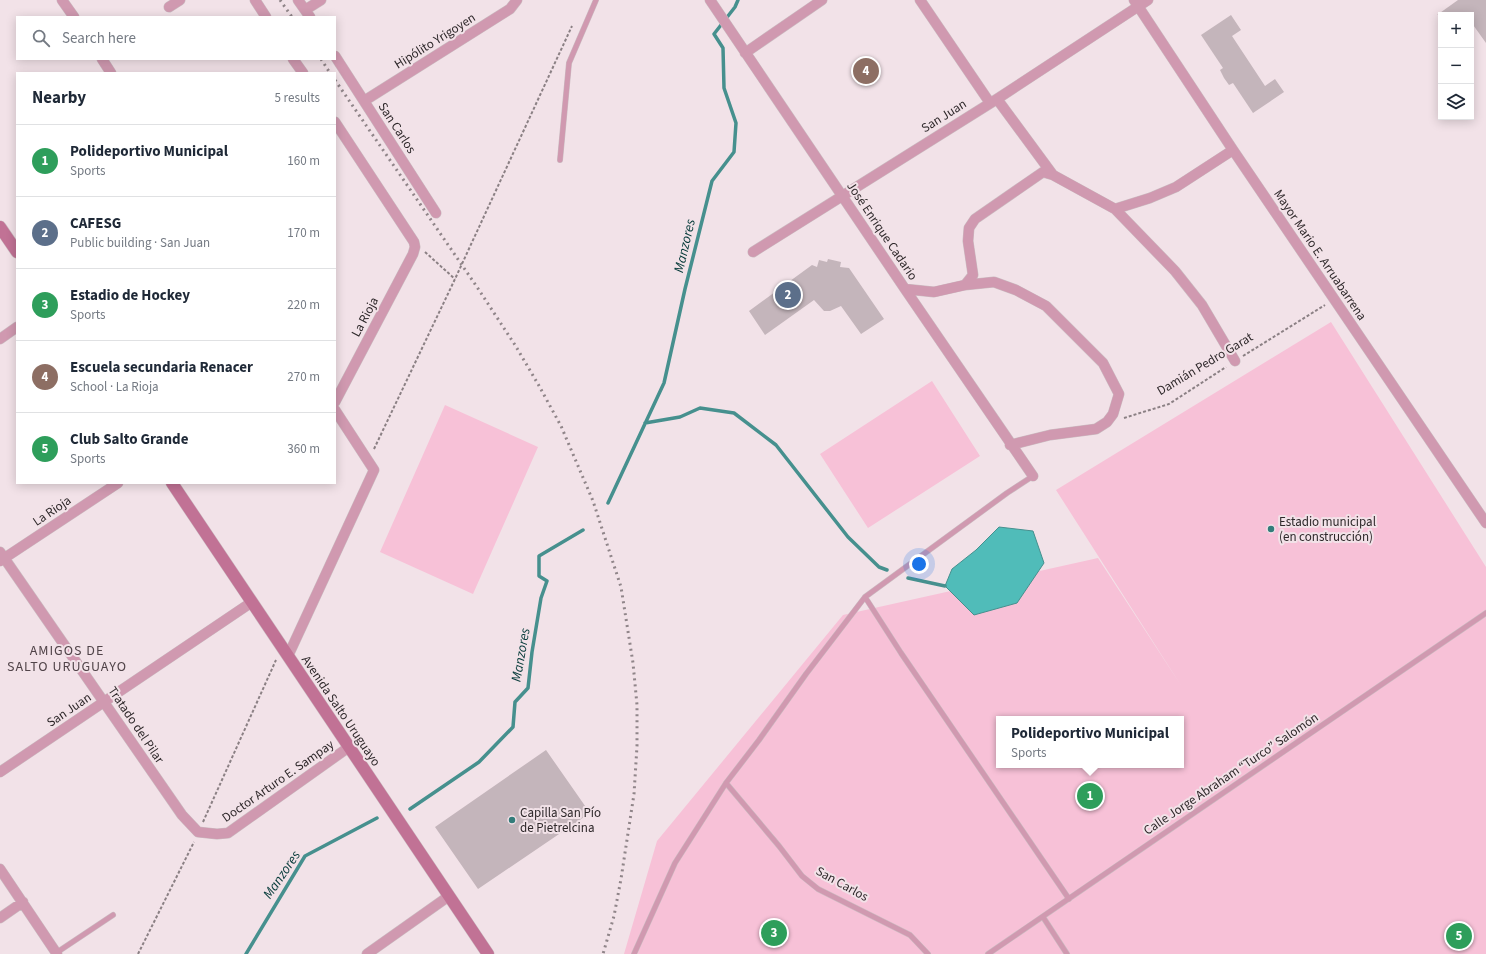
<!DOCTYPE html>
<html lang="en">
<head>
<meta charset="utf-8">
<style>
  :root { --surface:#fff; --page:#f2f2f3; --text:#1f2937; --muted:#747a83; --line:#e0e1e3; --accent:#1a73e8 }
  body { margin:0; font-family:"Source Sans 3",sans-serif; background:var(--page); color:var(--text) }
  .controls { position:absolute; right:12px; top:12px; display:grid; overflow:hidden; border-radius:0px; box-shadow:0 2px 10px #0003 }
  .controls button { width:36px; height:36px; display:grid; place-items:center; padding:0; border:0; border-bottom:1px solid var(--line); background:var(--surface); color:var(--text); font:20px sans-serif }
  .you { position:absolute; left:919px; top:564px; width:14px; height:14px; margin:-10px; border:3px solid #fff; border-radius:50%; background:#1a73e8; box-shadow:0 0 0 6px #1a73e833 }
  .badge { display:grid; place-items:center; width:26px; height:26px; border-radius:50%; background:var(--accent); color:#fff; font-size:13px; font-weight:700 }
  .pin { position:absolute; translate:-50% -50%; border:2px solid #fff; box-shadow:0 1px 4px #0006 }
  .popup { position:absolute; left:996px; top:716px; width:188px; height:52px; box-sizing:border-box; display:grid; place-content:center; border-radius:0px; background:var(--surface); filter:drop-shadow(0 1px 3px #0005); font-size:13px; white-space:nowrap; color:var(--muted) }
  .popup b { font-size:15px; color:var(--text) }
  .popup::after { content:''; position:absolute; left:50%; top:100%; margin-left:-8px; border:8px solid transparent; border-top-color:var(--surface) }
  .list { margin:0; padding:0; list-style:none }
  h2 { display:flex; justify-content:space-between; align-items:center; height:52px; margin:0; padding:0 16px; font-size:17px }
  h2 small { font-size:13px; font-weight:400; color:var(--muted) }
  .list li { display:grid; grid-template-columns:26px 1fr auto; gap:12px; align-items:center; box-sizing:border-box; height:72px; padding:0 16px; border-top:1px solid var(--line) }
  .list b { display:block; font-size:15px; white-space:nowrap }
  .list p { margin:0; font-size:13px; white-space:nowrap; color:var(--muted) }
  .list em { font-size:13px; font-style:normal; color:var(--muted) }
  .icon { flex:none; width:22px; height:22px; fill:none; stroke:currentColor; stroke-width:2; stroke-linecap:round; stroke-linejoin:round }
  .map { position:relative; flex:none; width:1486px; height:954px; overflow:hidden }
  .search { position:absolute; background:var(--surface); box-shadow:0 2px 10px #0003; left:16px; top:16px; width:320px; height:44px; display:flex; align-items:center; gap:10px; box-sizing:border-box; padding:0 14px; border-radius:0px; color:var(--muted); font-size:15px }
  .panel { position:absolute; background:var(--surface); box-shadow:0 2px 10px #0003; left:16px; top:72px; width:320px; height:412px; border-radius:0px }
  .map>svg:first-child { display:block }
</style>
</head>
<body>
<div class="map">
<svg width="1486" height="954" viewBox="0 0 1486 954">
  <rect width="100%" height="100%" fill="#f2e2e8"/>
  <path fill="#f7c1d7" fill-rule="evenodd" d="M1331,322L1486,567V954H624L657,841L843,615L1098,558L1182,687L1056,490ZM999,719H1181V765H999Z
    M932,381L980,456L868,528L820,454Z
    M445,405L538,447L473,594L380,552Z"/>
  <path fill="#50bcb9" stroke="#46908e" d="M999,527L1033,531L1044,563L1017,603L974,615L945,586L952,569L976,550Z"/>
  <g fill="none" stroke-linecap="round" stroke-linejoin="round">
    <path stroke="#46908e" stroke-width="3.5" d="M645,423L680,417L700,408L734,413L776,445L848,537L879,567L887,570
      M608,503L664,383L685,289L712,181L734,152L736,123L724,88L723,48L714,34L735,7L738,0
      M908,578L945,586
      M410,809L479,762L513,727L515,702L528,688L532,652L541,598L547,581L539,576V556L583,530
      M246,954L305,856L377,818"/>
  </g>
  <path fill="#c4b5bb" d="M1458,0H1486V43L1471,22V15H1437Z
    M1231,15L1241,30L1232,36L1265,86L1275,79L1284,92L1253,113L1233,83L1229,85L1224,78L1220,70L1223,68L1201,35Z
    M828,259L841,262L840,267L849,268L884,319L861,334L841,306L830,311H824L814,300L765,335L749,311L812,265L817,267L819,260L827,262Z
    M546,750L590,813L478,889L435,827Z"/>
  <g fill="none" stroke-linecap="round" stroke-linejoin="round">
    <defs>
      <path id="lane" d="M560,160L569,63L596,0
        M865,597L901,653L1069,899
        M726,783L779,846L802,876L818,889L910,935L928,954
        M1043,917L1067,954
        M56,953L113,915
        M634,954L675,863L726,783L759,740L806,674L865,597L1007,493L1033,476
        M988,954L1486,613"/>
      <path id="street" d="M62,0L74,17
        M255,0L266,17
        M298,0L310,17
        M710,0L905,289L1033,476
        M920,0L990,103
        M1134,0L1233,150L1486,523
        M169,7L180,0
        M305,10L321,0
        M745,53L822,0
        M335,56L436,213
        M102,59L111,73
        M293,59L303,73
        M997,99L1053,175L1115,209L1175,271L1202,305L1235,361
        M364,101L510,9L517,0
        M335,122L414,242L415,247L413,254L335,402
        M1115,209L1150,198L1176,187L1233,150
        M753,252L997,99L1148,0
        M965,285L994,282L1016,290L1046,306L1103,363L1119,394L1113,414L1107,422L1096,429L1050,435L1010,445
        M905,289L934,292L965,285L973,275L968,241L969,228L975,219L1043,172L1053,175
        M0,339L17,327
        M0,552L182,815L198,832L217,834L228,833L349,747
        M0,561L118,483
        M288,656L374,470L335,410
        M0,772L252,602
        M0,869L57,954
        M0,918L23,902
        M367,954L449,896"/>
      <path id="secondary" d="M0,227L17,252
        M172,483L488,954"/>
    </defs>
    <use href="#lane" stroke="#cbbdc2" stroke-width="6"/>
    <use href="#street" stroke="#cbbdc2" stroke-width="11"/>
    <use href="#secondary" stroke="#cbbdc2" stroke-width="13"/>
    <path stroke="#8b8084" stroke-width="2" stroke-dasharray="3 2" stroke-linecap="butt" d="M425,252L455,279
      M1243,356L1325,305
      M1124,418L1169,404L1226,367
      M374,449L455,279L572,26
      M203,822L276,660
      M138,954L194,842"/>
    <use href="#lane" stroke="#d099b0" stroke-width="5"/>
    <use href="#street" stroke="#d099b0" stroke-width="10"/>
    <use href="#secondary" stroke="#c17295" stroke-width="12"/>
    <path stroke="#908589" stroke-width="3" stroke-dasharray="2 4" stroke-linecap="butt" d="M280,0L292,17
      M321,59L330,73
      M335,80L477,287L515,345L538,384L561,426L593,501L621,587L633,663L637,705V746L634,794L621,879L614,916L603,954"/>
  </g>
  <g fill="#337c7a" stroke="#f2e2e8" stroke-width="1.5">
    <circle cx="1271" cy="529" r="4"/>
    <circle cx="512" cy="820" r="4"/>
  </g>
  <g text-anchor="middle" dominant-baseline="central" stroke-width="4" stroke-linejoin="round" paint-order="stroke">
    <g font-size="13" fill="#2e282a" stroke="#f2e2e8">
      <text transform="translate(435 41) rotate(-32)">Hipólito Yrigoyen</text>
      <text transform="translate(944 116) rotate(-32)">San Juan</text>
      <text transform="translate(397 128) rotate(57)">San Carlos</text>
      <text transform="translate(882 231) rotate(56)">José Enrique Cadario</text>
      <text transform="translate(1320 255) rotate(56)">Mayor Mario E. Arruabarrena</text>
      <text transform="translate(365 317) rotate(-62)">La Rioja</text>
      <text transform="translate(1205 364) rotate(-31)">Damián Pedro Garat</text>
      <text transform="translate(52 511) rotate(-34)">La Rioja</text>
      <text transform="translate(69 710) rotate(-34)">San Juan</text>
      <text transform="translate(341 711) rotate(56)">Avenida Salto Uruguayo</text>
      <text transform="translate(136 725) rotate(56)">Tratado del Pilar</text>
      <text transform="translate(1231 774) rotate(-34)">Calle Jorge Abraham “Turco” Salomón</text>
      <text transform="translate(278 781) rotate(-35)">Doctor Arturo E. Sampay</text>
      <text transform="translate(842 884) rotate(29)">San Carlos</text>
    </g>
    <g font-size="13" fill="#2e282a" stroke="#f2e2e8" text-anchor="start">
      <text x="1279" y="522">Estadio municipal<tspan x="1279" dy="15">(en construcción)</tspan></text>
      <text x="520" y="813">Capilla San Pío<tspan x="520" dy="15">de Pietrelcina</tspan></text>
    </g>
    <g font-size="14" font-style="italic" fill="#043938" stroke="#f2e2e8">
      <text transform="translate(685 246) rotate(-77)">Manzores</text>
      <text transform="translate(521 655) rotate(-80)">Manzores</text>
      <text transform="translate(282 875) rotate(-56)">Manzores</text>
    </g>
    <g font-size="14" letter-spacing="1" fill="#514449" stroke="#f2e2e8">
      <text x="67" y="651">AMIGOS DE<tspan x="67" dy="16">SALTO URUGUAYO</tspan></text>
    </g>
  </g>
</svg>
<div class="controls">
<button>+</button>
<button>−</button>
<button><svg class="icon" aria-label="layers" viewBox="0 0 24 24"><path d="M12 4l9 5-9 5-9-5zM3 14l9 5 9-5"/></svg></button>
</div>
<div class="you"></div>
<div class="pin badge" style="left:1090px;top:796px;background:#2e9e5b">1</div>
<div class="popup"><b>Polideportivo Municipal</b>Sports</div>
<div class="pin badge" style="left:788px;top:295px;background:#5c6f8a">2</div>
<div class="pin badge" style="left:774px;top:933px;background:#2e9e5b">3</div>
<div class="pin badge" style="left:866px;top:71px;background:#8d6e63">4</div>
<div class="pin badge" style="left:1459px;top:936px;background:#2e9e5b">5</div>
<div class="search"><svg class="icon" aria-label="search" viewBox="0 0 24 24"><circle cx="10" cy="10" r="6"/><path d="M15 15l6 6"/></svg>Search here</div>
<section class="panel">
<h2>Nearby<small>5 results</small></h2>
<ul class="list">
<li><span class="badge" style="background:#2e9e5b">1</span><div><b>Polideportivo Municipal</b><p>Sports</p></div><em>160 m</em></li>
<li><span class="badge" style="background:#5c6f8a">2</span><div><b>CAFESG</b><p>Public building · San Juan</p></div><em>170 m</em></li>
<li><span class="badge" style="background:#2e9e5b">3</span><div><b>Estadio de Hockey</b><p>Sports</p></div><em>220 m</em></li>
<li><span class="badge" style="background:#8d6e63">4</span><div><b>Escuela secundaria Renacer</b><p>School · La Rioja</p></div><em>270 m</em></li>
<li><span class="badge" style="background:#2e9e5b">5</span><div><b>Club Salto Grande</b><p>Sports</p></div><em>360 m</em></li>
</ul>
</section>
</div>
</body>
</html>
